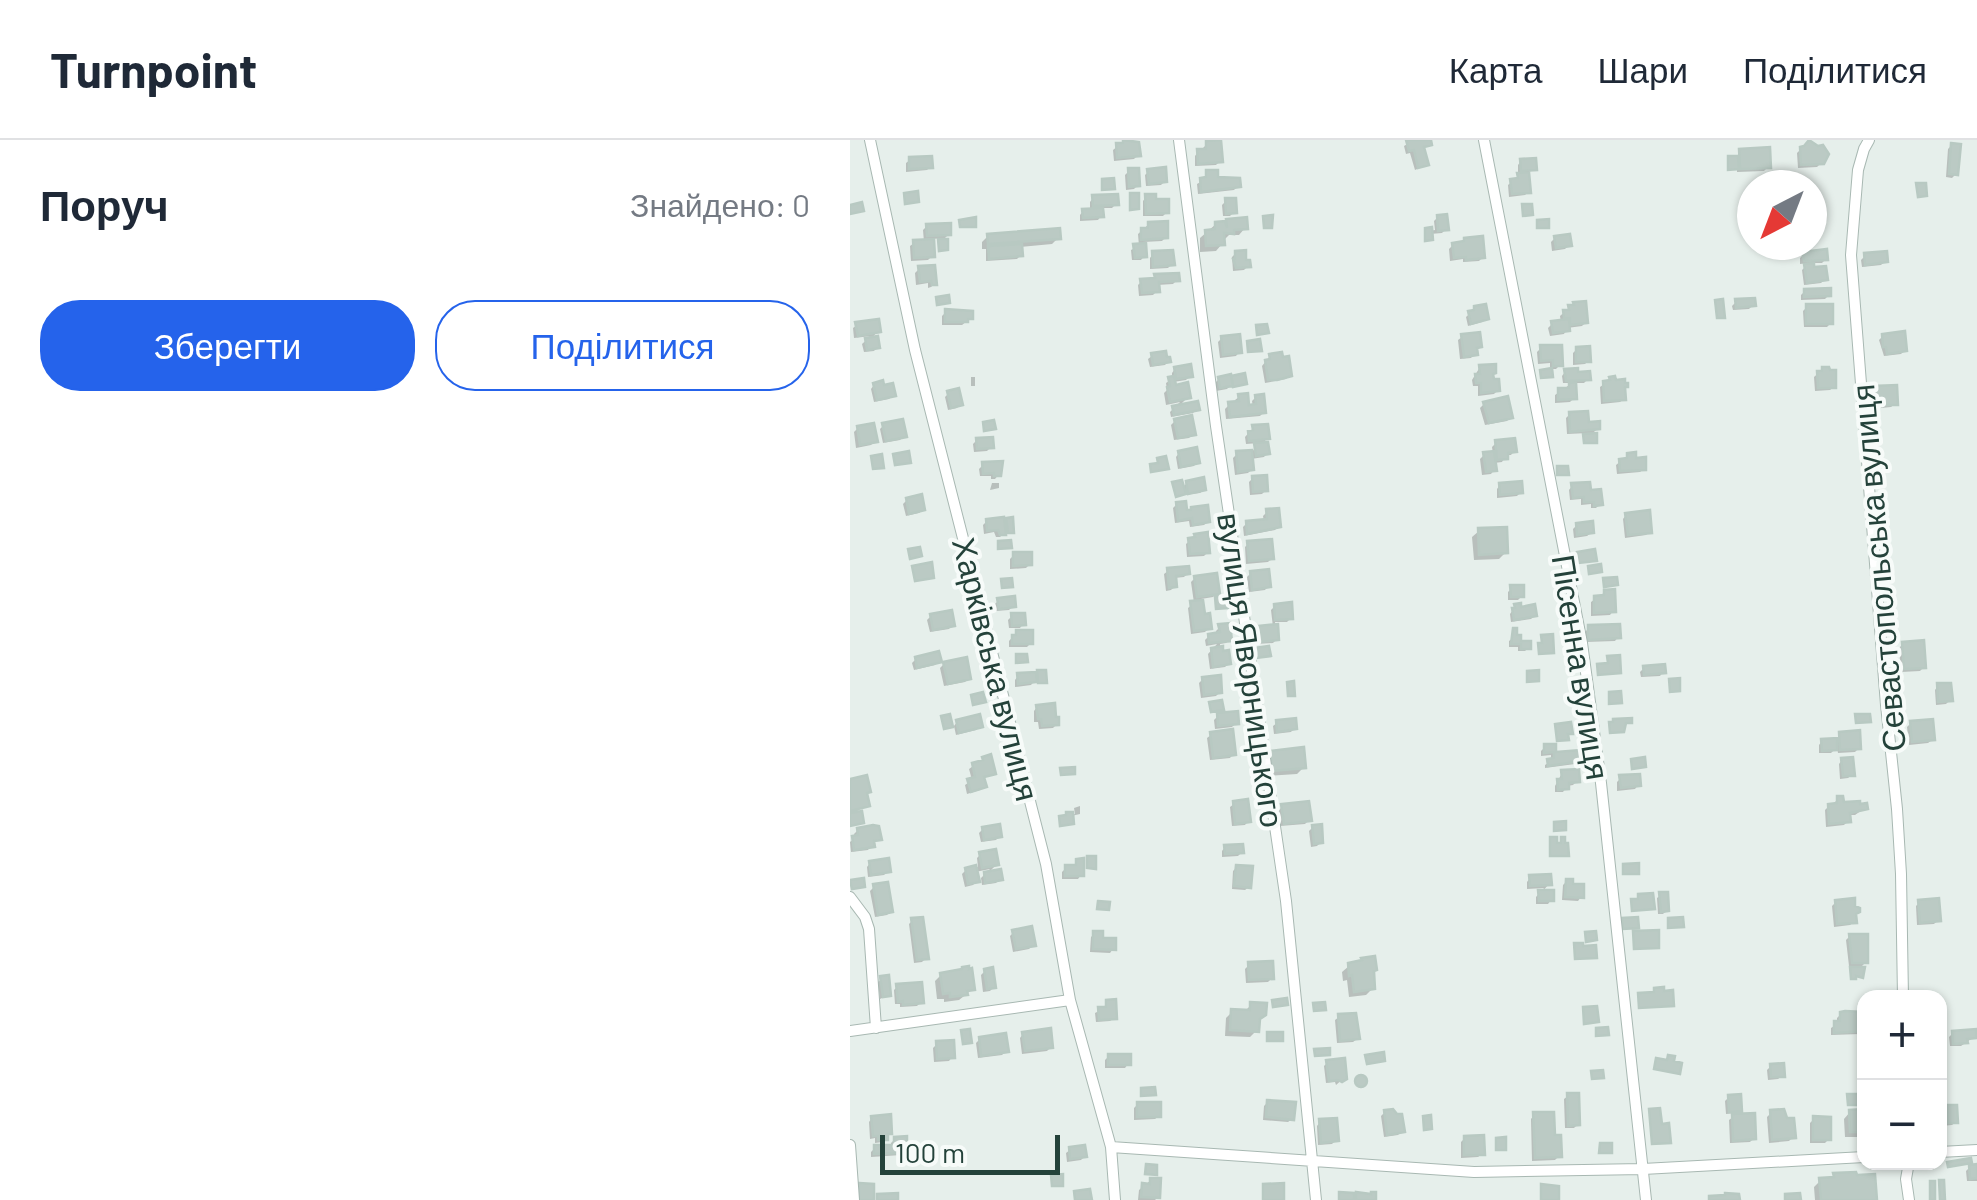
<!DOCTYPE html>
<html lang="uk">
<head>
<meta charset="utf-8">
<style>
  :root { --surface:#fff; --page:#f2f2f3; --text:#1f2937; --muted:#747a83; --line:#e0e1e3; --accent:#2563eb }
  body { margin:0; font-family:Barlow,sans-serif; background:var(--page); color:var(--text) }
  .controls { position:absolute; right:30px; bottom:30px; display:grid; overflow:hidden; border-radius:20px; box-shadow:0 2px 8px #0004 }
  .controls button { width:90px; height:90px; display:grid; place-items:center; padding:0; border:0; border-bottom:2px solid var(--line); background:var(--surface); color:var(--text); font:50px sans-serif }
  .compass { position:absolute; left:887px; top:30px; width:90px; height:90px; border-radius:50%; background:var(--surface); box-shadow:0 2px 8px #0004; rotate:222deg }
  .scale { position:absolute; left:30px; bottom:25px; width:180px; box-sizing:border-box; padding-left:10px; border:5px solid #24423a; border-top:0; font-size:28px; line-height:35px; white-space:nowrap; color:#24423a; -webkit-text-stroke:8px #f7fbf9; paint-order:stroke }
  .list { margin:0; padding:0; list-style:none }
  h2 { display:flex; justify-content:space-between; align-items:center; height:130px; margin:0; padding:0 40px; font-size:42px }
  h2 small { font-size:32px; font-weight:400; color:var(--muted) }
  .actions { display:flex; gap:20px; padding:30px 40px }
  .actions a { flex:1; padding:22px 0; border:2px solid var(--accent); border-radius:40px; text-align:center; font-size:35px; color:var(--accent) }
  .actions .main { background:var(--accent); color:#fff }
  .map { position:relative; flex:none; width:1127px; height:1060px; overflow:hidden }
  header { display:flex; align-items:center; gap:60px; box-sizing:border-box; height:140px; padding:0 50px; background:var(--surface); border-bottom:2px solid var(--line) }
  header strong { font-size:48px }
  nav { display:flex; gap:55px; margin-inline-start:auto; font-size:35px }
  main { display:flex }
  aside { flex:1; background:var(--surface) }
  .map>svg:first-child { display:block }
</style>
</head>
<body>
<header>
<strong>Turnpoint</strong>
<nav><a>Карта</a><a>Шари</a><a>Поділитися</a></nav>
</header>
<main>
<aside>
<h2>Поруч<small>Знайдено: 0</small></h2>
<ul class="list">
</ul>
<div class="actions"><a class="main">Зберегти</a><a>Поділитися</a></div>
</aside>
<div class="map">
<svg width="1127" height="1060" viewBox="0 0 1127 1060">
  <rect width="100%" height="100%" fill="#e6efeb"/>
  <path fill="#0003" d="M564,0H578L579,4L572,9L576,25L565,30L560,13L556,14L554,6Z
    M274,1H282L288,15L284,19L264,21L263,10Z
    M357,4L370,21L366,25L345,26V16L348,12H353V8Z
    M1102,5L1106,34L1102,38L1096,37L1098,9Z
    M967,8L972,22L967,27L948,28L947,13L951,9Z
    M890,11L918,27L914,31L887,32V29L878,30V20L886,18Z
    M60,20L80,27L77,30L56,32V23Z
    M671,21L685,29L677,33L678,52L675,55L659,57L658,45L668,36V25Z
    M279,31L288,45L284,49L276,50L275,35Z
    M298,32L315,41L311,45L296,46L295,35Z
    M357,33L366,39L388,46L384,50L348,54L347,44L354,40Z
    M296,57L317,72L313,76H293V61Z
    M243,58L266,64L262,68H251V76L248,80L230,81V75L233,71H240V62Z
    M376,61L384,72L380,76H373L372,65Z
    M588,77L596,89L592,93L580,94L575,101L574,92L585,90L584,81Z
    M395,80V88L389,95H379L375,99H372V104L366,111L350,112V98L366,84Z
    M299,84L316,97L312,101L293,102L294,116L291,120H282L281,110L289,106L288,94Z
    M77,86L99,94L95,98L96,109L88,111V103L93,98L82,99V116L78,120L61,121L60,106L64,103L74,102L73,90Z
    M138,96L208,98L202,104L170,107L171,115L167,119L136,121V109H132V102Z
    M705,98L719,105L715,109L702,111L701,102Z
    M603,105L633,117L629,121L613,122V119L600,121L599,109Z
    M386,113L398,126L394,130L383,131L382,117Z
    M303,114L322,124L318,128L300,129V118Z
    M954,114L976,119L972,123H961L962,130L975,139L971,143L954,145L952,130L959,123L950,124V118Z
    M1015,116L1035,121L1031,125L1012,127L1011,120Z
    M69,129L85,144L81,147L78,148V143L66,145L65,133Z
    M305,137L327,140L323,144L307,145V151L303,155L289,156L288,145L292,141L302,140Z
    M955,151L979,155L975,159L951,160V155Z
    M886,162L903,165L899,169L883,170L882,166Z
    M957,167L981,183L977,187H954L953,171Z
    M719,168L736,182L732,186L717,188L714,194L700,196L698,188L702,184L711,183L710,176Z
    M625,169L636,178L632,182L618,186L616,177Z
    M96,172L121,178L112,185H92V176Z
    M7,185L28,191L20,200L27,207L24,211L14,212L12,204L21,196L4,198L3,188Z
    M1033,196L1055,210L1051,214L1034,216L1029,200Z
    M612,197L629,206L621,218L610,219L608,200Z
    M372,198L389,212L386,216L370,218L368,202Z
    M691,208L710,225L706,229H700V223L688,224L687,212Z
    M727,209L738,221L735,224L723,225V213Z
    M302,216L318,221L315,225L300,227L298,219Z
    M420,216L440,235L436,239L415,243L412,226Z
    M630,227L641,235L648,250L644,254L628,256V246H623L622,240Z
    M325,229L340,236L336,240L323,242L324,248L338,257L328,267L347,269L343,273L321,277L320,272L330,262L316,265L314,253L317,250L316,243L322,239V233Z
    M973,229L984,247L980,250L965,251L964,237Z
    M715,232L738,239L734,243H724V258L720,262L705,263V255L722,243H713L712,236Z
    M121,237H125V246H121Z
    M369,239L393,245L383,246L382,243L377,249L366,251L365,243Z
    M761,239L774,259L770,262L751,264L750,247Z
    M24,245L43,255L39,259L24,262L21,249Z
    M1024,248L1045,264L1041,267L1031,268L1030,263H1021L1020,252Z
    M99,253L110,264L107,268L98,270L95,257Z
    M389,257L396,268L403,267L402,261L406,257L414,272L410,276L376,279L375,269L379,265L385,264V260Z
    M634,264L661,277L657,281L635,285L630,268Z
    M720,274L748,288L740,296L743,303H733V298L738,293L717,294L716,278Z
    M325,281L343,294L339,298L324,300L321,285Z
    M34,285L54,296L50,300L33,303L30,289Z
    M8,288L25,301L21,305L6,308L4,292Z
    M403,288L417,299L410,305L417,313L414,317L401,319L402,329L398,333L385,335L383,318L387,314L402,312L409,303L396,304L395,297Z
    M127,300L141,307L137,311L124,312L123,304Z
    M646,303L664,311L661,315H656L652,322L644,323V330L641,334L632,335L630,319L634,315L643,314L642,307Z
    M329,313L347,322L344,326L328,329L326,317Z
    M778,315L794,329L790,332L767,334L766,325Z
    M133,325L151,332L145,339H141V336H130L129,329Z
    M403,338L416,350L412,354L400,355L399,342Z
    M142,343H149V348L140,350Z
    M337,343L354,350L350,353L325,356L323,346L332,348Z
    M650,345L671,352L667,356L647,358V349Z
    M722,346L739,353L750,364L746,368H741V364L731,365V359L720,360L719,350Z
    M57,360L73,370L69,373L56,376L53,364Z
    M327,364L335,375L342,369L357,382L354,385L340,387L339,381L325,383L323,368Z
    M417,372L429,386L425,390L394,396L393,387L397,383L414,382L413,376Z
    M776,375L799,392L796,395L775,398L773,379Z
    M157,380L161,393H157V390L150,397H146L144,392L134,394L133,385L137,381L153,384Z
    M727,385L741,393L737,396L724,398L723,389Z
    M629,391L656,412L649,419L624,420L622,397Z
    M345,396L358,412L354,416L337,417L336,404Z
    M399,403L422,418L418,422L396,424L395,407Z
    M164,415L180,424L176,428L160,429V419Z
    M318,431L338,433L334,437L324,438L325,446L321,450L316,451L314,434Z
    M401,433L418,446L415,450L399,452L397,437Z
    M345,438L367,453L363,457L351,459L353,476L359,488L355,492L341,494L338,468L344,463L341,442Z
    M662,448L672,456L668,460H658V452Z
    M755,452L763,471L760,475L741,476V462Z
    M149,460L163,466L159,470L146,471L145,464Z
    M425,466L441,478L437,482H425L427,499L423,503L406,504L405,493L408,489L423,487L421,470Z
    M665,467L685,475L681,479L661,482L660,474Z
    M81,476L102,485L99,489L80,492L77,480Z
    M162,476L173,484L170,488H159L158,480Z
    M370,487L380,500L376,503L370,504L371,514L379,523L375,527L360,529L358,514L367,504L356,506L355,500L359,496L366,495V491Z
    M739,488L768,497L765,501L735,502V492Z
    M167,492L181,503L177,507H159V501Z
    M663,498L669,503H678V508L675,511H668V507H659V501Z
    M1053,504L1074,527L1070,531L1051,532L1049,508Z
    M66,519L89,521L85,525L64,530L62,523Z
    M94,524L119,538L115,542L94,546L90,528Z
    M794,528L813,532L810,536L791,537L790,532Z
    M188,533L193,543H188L187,538L181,545L165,547V540L168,536L184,538Z
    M353,539L370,552L366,556L351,558L349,543Z
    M1088,546L1100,560L1096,564L1086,565L1085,550Z
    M187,567L207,584L203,588L189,589L188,582H184V571Z
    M368,576L386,583L382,587L365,589L364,580Z
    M107,582L130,586L126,590L106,595L104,586Z
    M427,583L444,588L441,592L424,594L423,586Z
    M1061,583L1082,600L1078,603L1059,605L1057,587Z
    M990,594L1009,608L1005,612L988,613L987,607L981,613H969V605L972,601L987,600Z
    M361,595L383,614L380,618L360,620L357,598Z
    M703,606L704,614L728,613L729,620L725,624L695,628V625L701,621V615L691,616V611L695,607Z
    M421,613L454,627L447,634L417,636L415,620Z
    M133,619L143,634L132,639L134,646L130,650L117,654L115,645L122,640L119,629Z
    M992,620L1002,635L998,638L990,639L989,624Z
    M712,633L727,641L723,645L717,646L713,652H705V646Z
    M771,638L788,645L785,649L767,651V642Z
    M988,659L991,665L1015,668L1005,675H998V681L994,685L976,687L975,670L979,666H984V663Z
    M384,664L398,681L395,685L382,686L380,667Z
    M230,666V674L221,676L220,684L210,685V678L225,674L224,668Z
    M432,667L459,680L455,684L430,686L429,670Z
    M463,687L471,702L467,706L461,707L459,691Z
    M133,689L149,696L146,700L131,702L129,693Z
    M8,690L29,699L22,703L18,710L1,712L0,702L5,698L4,694Z
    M375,707L392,712L388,716L372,717V711Z
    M131,714L146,725L137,734L150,739L146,743L132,745L131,738L140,729L125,732L127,741L123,745L115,747L112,734L116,730L128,727L127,718Z
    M227,721L231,735L228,739H212V732L216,728H223Z
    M20,723L38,731L34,735L18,737L17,727Z
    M387,727L399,747L395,750L382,749L383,731Z
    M680,738L699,744L691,753L701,760L698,764H686V757L694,748L677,749V742Z
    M717,741L731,757L728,761L712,760L713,745Z
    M24,747L41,771L37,775L25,777L20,751Z
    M811,755L817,770L813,774H808L807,758Z
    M986,762L1004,775V782L1000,785L984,787L982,766Z
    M1070,762L1088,780L1084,784L1067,785L1066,766Z
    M63,780L76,818L72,822L64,823L59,784Z
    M164,792L183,805L179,809L163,812L160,796Z
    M244,794L263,809L260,813L240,812L241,797Z
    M1000,796L1016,822L1012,826V834L1001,839L1000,831L1005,826H999L996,800Z
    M399,825L422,838L418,842L396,843L395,829Z
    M499,826L522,832L523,848L516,855L499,857L497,840L493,841L492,832Z
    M135,831L144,847L140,851L133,852L131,835Z
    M91,835L123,849L109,860L94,862V859H87L85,841Z
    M32,839L38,855L30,859L28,842Z
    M48,846L71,862L67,866L50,867V864H45L44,850Z
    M257,862L264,878L260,881L246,882L245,873L253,869Z
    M401,865L407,890L400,897L375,896L376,878L382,872H394Z
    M991,874L1014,890L1010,894L981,895V888L987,884V878Z
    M489,877L507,899L503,902L487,903L485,880Z
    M1103,893L1124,897L1111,906H1100L1099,897Z
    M173,894L201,907L197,911L172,914L170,898Z
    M130,899L156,911L152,915L128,918L126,903Z
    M87,904L102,917L99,921L84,922L83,908Z
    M259,916L278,924L275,928H255V920Z
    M478,922L494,938L486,945L485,942L476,943L474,926Z
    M921,926L932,936L928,939L918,940L917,930Z
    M513,937L514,944L511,946L505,944L509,938Z
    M718,956L728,984L724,988H715L714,959Z
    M879,957L890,970L886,973L876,974L875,961Z
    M418,962L442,979L438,982L413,980L414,966Z
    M288,964L309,976L305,979L284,980V968Z
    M1098,968L1106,982L1102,985L1091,986L1092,994L1090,997V978H1094V972Z
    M535,972L552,991L548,995L534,997L531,976Z
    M1000,972H1014V997H995L994,979Z
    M921,973L943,997L939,1001L919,1003L917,977Z
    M684,975L709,1016L705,1020L682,1021L681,979Z
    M883,977L904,998L900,1002L880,1003L879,980Z
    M22,978L39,993L32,1002L25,1003V998L20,999L19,982Z
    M964,979L979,999L975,1003H960V983Z
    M470,982L486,1000L482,1004L468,1005L467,986Z
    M615,998L632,1014L628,1017L611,1018V1002Z
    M45,999L55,1012L51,1015L21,1017V1012L25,1008L41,1007V1003Z
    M220,1010L235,1016L231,1020L217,1022L216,1013Z
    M1120,1027H1127V1041H1117L1116,1031Z
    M984,1036L1024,1060H965L964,1047L970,1041L980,1040Z
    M301,1040L308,1057L305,1060H288L289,1050Z"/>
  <path fill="#bbcac4" stroke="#b8c9c2" stroke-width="2.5" d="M273,0L289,2L291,16L267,18L266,3H273Z
    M371,0L373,22L348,24L347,9H356V1Z
    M556,0H581L582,5L574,7L579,25L568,28L564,10L559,11Z
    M959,0L968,6L973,5L979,14L974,24L951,25L950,7L954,6Z
    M1101,3L1111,4L1108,35L1099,34Z
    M920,7L921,28L890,29L889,9Z
    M82,16L83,28L59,29V17Z
    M878,16H888L889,29L878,30Z
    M686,18L687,30L671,31L670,19Z
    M316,27L317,42L299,44L297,29Z
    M278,28H289L290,46L279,47Z
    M356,30H368V37L390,38L391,47L351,52L350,38L356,37Z
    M679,32L681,53L662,54L660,39L668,38L667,33Z
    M264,38L265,49L252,50V39Z
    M1066,43H1076L1077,56L1068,57Z
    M68,51L69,62L55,64L54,53Z
    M280,53H289V69L280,70Z
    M268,54L269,65L243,66L242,55Z
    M295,54H306V59H319V73L296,74Z
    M375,58H386L387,73L376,74Z
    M12,62L14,71L0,74V65Z
    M672,64H682L683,75L673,76Z
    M253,68L254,77L233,78L232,69Z
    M597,74L599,90L588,91L587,75Z
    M423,75L422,88H414L413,76Z
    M126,77V87H110L109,80Z
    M397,77L398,89L384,90V94L374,93L375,105L356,106L355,90L365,89V82L375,81L377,88L376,79Z
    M699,79V88H687V80Z
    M318,81V98L291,100V88H298V82Z
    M101,83V95L77,96L76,84Z
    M582,87L583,100L575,101V88Z
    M210,88L211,99L138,104L137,94Z
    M720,94L722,106L706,108L704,96Z
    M633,96L635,118L616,120V117L604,118L602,103L614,101V98Z
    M84,99L85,117L64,118L63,100Z
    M88,99H98V110L89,111Z
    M296,103L297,117L285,118L283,104Z
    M172,104L173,116L139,119L138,106Z
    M977,109L978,120L954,121L952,112Z
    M323,110L325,125L303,127L302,111Z
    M396,110V120H400L401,127L386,128L383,119H385V111Z
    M1037,111L1038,122L1015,125L1014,113Z
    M964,123V127L976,126L978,140L957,143L954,124Z
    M85,125L87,145H82L81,141L70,142L68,126Z
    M329,133L330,141L309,142L310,152L292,153L290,139L305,138L304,134Z
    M981,148V156L954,157V149Z
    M99,155L100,163L87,165L86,157Z
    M905,158L906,166L886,168L885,159Z
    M873,159L875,178H867L865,160Z
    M736,161L738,183L720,185V178H714L713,170H719L718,165H724L723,162Z
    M636,164L639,179L621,184L618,171L624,170V166Z
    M956,164H983V184H956Z
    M95,169L123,171V179H118V182H95Z
    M29,179L31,192L8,196L5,182Z
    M719,179L720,191L703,193L701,181Z
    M417,184L419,193L407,195L406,185Z
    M1055,191L1057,211L1037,214L1036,207H1033L1032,194Z
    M630,192L632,207L627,208L628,215L614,217L611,194Z
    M390,194L392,213L373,215L371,196Z
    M28,196L30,208L17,210L15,198Z
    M410,199L412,211L398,212L397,201Z
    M690,205H712L713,226H703V220L691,221Z
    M740,206L741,222H726V207Z
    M316,211L317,217H320L321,222L303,225L301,213Z
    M432,212L433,217L439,216L442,236L427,240H418L415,220L420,219L419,214Z
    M341,224L343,237L326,239L324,227Z
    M646,224V233L643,234L644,239H649L650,251L631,253V243H626L625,234H630L629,225Z
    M972,227H979L980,230H986V248H968L967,231H972Z
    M702,228L703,237L691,238L690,230Z
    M728,228V232L740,231L741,240L716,241L714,229Z
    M395,233L397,244L383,247L381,236Z
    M381,234L383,246L370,248L368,237Z
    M324,236L326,245L338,242L341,258L320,262L317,247L320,246L318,237Z
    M765,236L766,240L775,239V243H778V247H775L776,260L754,261L753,241L760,240L759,237Z
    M33,240L34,245L43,243L46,256L27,260L23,243Z
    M726,242L727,259L708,260V248H719V243Z
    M1047,245L1048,265H1033V260H1023V246Z
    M109,248L113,265L101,268L97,251Z
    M398,253L399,265L406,264L405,255L414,254L416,273L380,277L378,262L389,261L388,254Z
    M658,256L663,278L639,283L633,262Z
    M348,261L350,270L324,275L322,266Z
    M738,271L739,282L750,281V289L720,292L719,272Z
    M342,275L346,295L328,298L324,279Z
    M53,279L57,297L36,301L32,283Z
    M144,280L146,289L134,291L133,282Z
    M24,283L28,302L10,305L7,286Z
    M418,284L420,299L399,301L398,291L403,290L402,285Z
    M747,293V303H734L733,294Z
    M143,297L144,308L127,309L126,298Z
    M665,298L667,312L658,313V319L647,320L645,300Z
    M418,302L420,314L406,316L404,303Z
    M347,307L350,323L331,327L328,311Z
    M402,310L404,330L388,332L386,311Z
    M59,311L61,323L45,325L43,314Z
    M644,311L647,331L636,332L633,312Z
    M786,312V318L796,317V330L770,331L769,319L777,318V313Z
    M32,314L34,328L23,329L21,316Z
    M316,316L319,329L301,332L300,324L308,323L307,318Z
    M153,321L151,336H144V333L133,334L132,322Z
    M707,326H718L719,335H707Z
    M417,335L418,351L403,352L402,336Z
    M354,337L356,350L338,354L336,341Z
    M332,340L336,354L326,357L322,342Z
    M672,341L673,353L650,355L649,343Z
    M740,342L741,350L751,349L753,365L744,366V362H734V357L723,358L721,343Z
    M72,354L75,370L59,374L56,358Z
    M336,361L337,370H341V367L358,365L360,382L343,385L342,378L328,381L326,362Z
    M429,368L431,387L397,394L396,381L417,379L416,369Z
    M800,370L802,393L778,395L775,373Z
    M154,377L156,395H150L148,390L137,391L136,379Z
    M163,377L164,393H158L156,378Z
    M743,381L744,393L727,395L726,383Z
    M657,387L658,413L629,415L628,388Z
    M358,392L360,413L340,414L338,398L345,397L344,394Z
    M422,399L424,419L399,421L397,401Z
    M161,400L162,408L148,409V401Z
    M70,407L72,416L60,419L58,409Z
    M745,409L747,421L729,423L727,412Z
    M163,412H182V425L163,426Z
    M82,422L84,438L65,441L62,426Z
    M751,424L752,432L739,434L738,426Z
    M339,426L340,434L326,436L327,447L319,448L317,428Z
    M419,429L421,447L402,450L400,431Z
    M367,433L370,454L347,457L344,436Z
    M767,437L768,445L754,447L753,438Z
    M162,438L163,447L152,448L151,439Z
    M660,445H674V457H661Z
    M765,449L766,472L744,473V456L754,455V450Z
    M165,456L166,467L149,469L147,458Z
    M377,456L378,468L366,469L365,457Z
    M353,460L355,474L360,473L362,489L344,491L340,461Z
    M442,462L443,479L425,480L424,464Z
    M671,463V467L685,464L687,476L664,480L662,468H665L664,464Z
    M102,470L105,486L83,490L80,474Z
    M161,473H175L176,485L162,486Z
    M380,483L382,501L359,503L358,494L370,492L368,484Z
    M428,484L429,500L409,502L407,486Z
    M770,484L771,498L738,500V485Z
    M663,488H667V495H671V501H681V509H671V504H661Z
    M166,490H183V504H162V495H166Z
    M703,494L704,513L689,514L688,503H692L691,495Z
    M1074,500L1076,528L1054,529L1052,502Z
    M373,506V511L379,510L381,524L363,527L361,508Z
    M419,506L421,516L405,518L404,508Z
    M89,511L92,522L67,528L65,517Z
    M166,514H177L178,522L166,523Z
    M770,515L771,533L748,535L747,524L758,523L757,516Z
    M117,517L121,539L98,544L93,522Z
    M815,524L816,533L794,535L793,526Z
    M187,530H196L197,543H188Z
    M689,530V541L677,542V531Z
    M186,532L187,542L168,544L167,533Z
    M371,535L372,553L354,555L352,537Z
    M830,538V551L820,552L819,539Z
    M444,541L445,556H438L437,542Z
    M1087,543H1101L1103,561L1088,562Z
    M771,551L772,563L759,564V552Z
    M133,552L136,562L123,565L121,555Z
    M372,560L374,570L361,572L359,562Z
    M205,563L206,577H209V585L192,586L191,579H188L186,565Z
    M388,571L389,584L368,586L367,573Z
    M100,574L103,587L94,589L91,576Z
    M130,574L133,587L109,593L106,580Z
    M1005,574H1020L1021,582L1006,583Z
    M446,578L447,589L427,592L426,580Z
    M782,578V583H776L774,592L760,593L759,582H763V579Z
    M1083,579L1085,600L1062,602L1060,581Z
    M721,582L723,594H718L719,600L707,601L705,584Z
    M383,589L386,615L363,618L360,592Z
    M1010,590L1011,609L990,610L989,592Z
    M987,598V610L972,611L971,599Z
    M694,604H706V612L730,610L731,621L698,626L697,619L704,618V612L694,613Z
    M454,607L456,628L422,631L420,611Z
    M141,614L146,634L134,637L137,647L121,652L117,639L125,637L122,623L133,620L132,617Z
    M795,617L796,627L782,629L781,619Z
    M1003,617L1005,636H993L991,618Z
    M225,627V634L211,635L210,628Z
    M729,629L730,642L719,643V649L708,650L707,639H712L711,630Z
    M790,634L791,646L771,648L769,635Z
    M17,635L21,652L17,653L20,666L0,671V639Z
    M987,656H993L994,662L1010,661V664L1017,663L1018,669L1000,673L1001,682L979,684L978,664L987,663Z
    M398,659L401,682L385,684L383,661Z
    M459,661L462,681L434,684L431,664Z
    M12,671L14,683L0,686V673Z
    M216,672H223L224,684L210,686L209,676L216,675Z
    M716,681V690L704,691V682Z
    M150,684L152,697L134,700L132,687Z
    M472,684L473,703L464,704L462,685Z
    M23,685L29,686L32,700L24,701L25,707L4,710L2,696L8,695L7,688Z
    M700,697H707V703H711V697H715V703H718L719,716H700Z
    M393,704L394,713L375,714L374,705Z
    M146,709L149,725L132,728L129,712Z
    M237,716H246V729L237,728Z
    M39,718L41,732L21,735L19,721Z
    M234,718V736H215V725H226V719Z
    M789,723V734H773V724Z
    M126,725L130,742L118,744L115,728Z
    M386,725L403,726L401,748L384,746Z
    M151,729L153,740L135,743L134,732Z
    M701,734L702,745L680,746L679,735Z
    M14,738L15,747L2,749L0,740Z
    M716,739H723V744H734V758L715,757Z
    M38,742L43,772L28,775L23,744Z
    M688,750H704V761H689Z
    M809,752H818L819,771L811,772Z
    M803,753L805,769L782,771L781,759H788V754Z
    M1005,758V766L1010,768V772L1006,774L1007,783L987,784L985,760Z
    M1089,758L1091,781L1070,783L1068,760Z
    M248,761L260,762L259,770L247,769Z
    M73,777L79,819L67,820L61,778Z
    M788,777L789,788L773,789L772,778Z
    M833,777L834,787L818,788V778Z
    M182,786L186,806L166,809L162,790Z
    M809,790V808L784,809L783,791Z
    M243,791H253V798H266V810L243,809Z
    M746,791L747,800L736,802L735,792Z
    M999,794H1018V823H1002Z
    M724,803H733V806L746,805L747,818L725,819Z
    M525,816L527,830L524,831L525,849L504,852L502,835L499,836L498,823L512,820L511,818Z
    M423,821L424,839L399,840L398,822Z
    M119,826V829L122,828L125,850L117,851L118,855L100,857V853L93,854L90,833L112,829V827Z
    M143,827L146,848L137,849L134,829Z
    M1000,827H1015L1013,838L1006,836V839H1001Z
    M39,835L41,856L33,857L30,836Z
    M72,842L74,863L53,865V861L48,862L46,844Z
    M814,847V851L823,850L824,866L789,868L788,853L804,852V848Z
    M437,858L438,865L423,867L422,860Z
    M266,859L267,879L249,880L248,867H256V860Z
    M400,862L417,863L416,875L410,879L409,892L380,890L381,869L400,870Z
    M475,862L476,870L464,871L463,863Z
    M747,866L749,882L734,884L733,867Z
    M995,871L1014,872V891L984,893V881H990V872Z
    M506,873L510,899L490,901L488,874Z
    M758,887L759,895L746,896V888Z
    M201,888L203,908L175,911L172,892Z
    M120,889L122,903L113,904L111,890Z
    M1126,889V898L1117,899L1118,903L1103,904L1102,891Z
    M417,892H433V901H417Z
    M156,893L159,912L131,916L129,897Z
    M104,900L105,918L87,919L86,901Z
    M480,908V915L465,916L464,909Z
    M534,912L535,921L517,924L515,915Z
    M258,914H281V925H258Z
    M818,915L825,916L824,921L832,923L830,934L804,929L806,918L817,920Z
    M495,918L497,939L492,942L488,940L479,941L476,920Z
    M934,923L935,937H921L920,924Z
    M753,930L754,938L742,939L741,931Z
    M505 941a6 6 0 1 1 12 0a6 6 0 1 1-12 0Z
    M305,947L306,955L291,956V948Z
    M717,953H729L730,985L718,986Z
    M891,954L892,971L879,972L878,955Z
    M997,954H1009L1010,965H998Z
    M417,960L446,962L444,980L416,977Z
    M287,962H311V977H287Z
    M1097,965H1107L1108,983H1098Z
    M810,968L812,984L819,983L821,1003L802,1004L799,969Z
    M543,969L547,974H552L555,992L537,995L534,970Z
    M934,969L937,978H944L946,998L922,1000L920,970Z
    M1014,969V992H1000L999,970Z
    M683,972H704L705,995H711L712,1017L685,1018Z
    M905,973L906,999L883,1001L882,974Z
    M41,974L42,994H38V1000H28V996H23L21,976Z
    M581,975L582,989L574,990L573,976Z
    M963,976L981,977V1000H963Z
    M487,978L489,1001L471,1003L469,979Z
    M634,995L635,1015H614V996Z
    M57,996V1013L24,1014V1005H44V997Z
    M656,997V1010H646V998Z
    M750,1003H762V1013H749Z
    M235,1005L237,1017L220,1019L219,1007Z
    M1121,1018L1122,1023L1098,1027L1097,1022Z
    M296,1024L307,1025V1035L295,1034Z
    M1127,1024V1038L1120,1039L1119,1025Z
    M1006,1032L1007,1035L1025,1034L1027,1060H971L969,1038L984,1037L983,1033Z
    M213,1034V1046H202L201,1035Z
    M300,1038H311L310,1058L291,1057L292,1043L300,1044Z
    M1089,1040H1094L1095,1060H1090Z
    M1080,1041H1085V1060H1080Z
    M9,1043L24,1044V1060H9Z
    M434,1043V1060H413V1044Z
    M691,1044L709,1046V1060H691Z
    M240,1049L242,1060H225L224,1051Z
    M489,1052L504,1053V1060H489Z
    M506,1052L521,1054V1052H526V1060H506Z
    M48,1053V1060H27V1054Z
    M875,1053L889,1054L890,1060H859V1056L875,1055Z
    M950,1053L951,1060H935V1054Z"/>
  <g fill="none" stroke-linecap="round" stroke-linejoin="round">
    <defs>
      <path id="street" d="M20,0L65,210L196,724L220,860L261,1007L265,1060
        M329,0L366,286L436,761L466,1060
        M634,0L732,503L751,643L796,1060
        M1019,0L1014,9L1008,30L1001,115L1036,565L1047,669L1051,734L1053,858
        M0,757L15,777L19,789L26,888
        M0,891L220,860
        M0,1005L4,1060
        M261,1007L624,1032L793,1029L1014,1017
        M1090,1012L1127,1010
        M1059,1022L1056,1039L1059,1060"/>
    </defs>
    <use href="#street" stroke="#a8b8b2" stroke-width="12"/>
    <use href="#street" stroke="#fff" stroke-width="10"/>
  </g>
  <g text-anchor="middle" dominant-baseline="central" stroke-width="8" stroke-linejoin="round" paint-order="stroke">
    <g font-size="32" fill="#24423a" stroke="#f7fbf9">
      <text transform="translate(1027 428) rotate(-95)">Севастопольська вулиця</text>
      <text transform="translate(732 527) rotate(81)">Пісенна вулиця</text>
      <text transform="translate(147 529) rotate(76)">Харківська вулиця</text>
      <text transform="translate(402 530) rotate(82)">вулиця Яворницького</text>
    </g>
  </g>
</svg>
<div class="controls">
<button>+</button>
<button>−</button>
</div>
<svg class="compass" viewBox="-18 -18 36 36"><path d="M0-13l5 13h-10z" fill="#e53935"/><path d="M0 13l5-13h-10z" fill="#747a83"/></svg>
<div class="scale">100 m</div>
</div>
</main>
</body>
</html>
